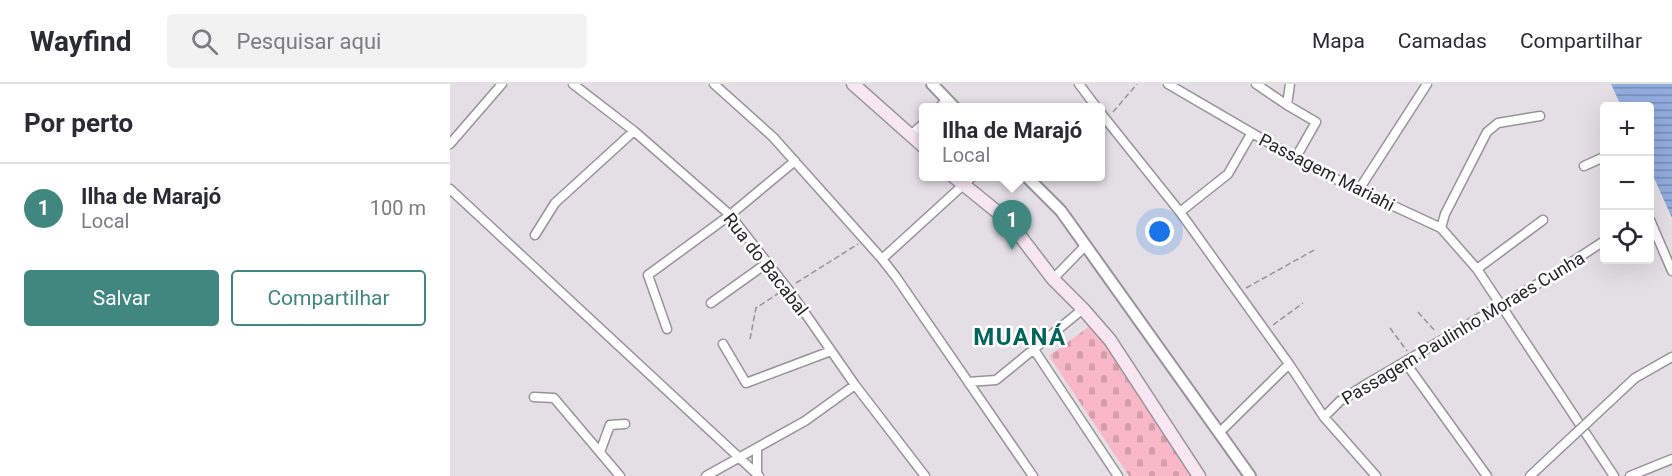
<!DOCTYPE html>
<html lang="pt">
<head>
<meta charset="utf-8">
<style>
  :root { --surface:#fff; --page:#f2f2f3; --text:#2b2b33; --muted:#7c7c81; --line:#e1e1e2; --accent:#408780 }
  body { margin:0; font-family:Roboto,sans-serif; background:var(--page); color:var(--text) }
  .controls { position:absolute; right:18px; top:18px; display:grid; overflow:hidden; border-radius:6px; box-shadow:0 6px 24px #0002 }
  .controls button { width:54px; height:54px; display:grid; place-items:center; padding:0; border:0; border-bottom:2px solid var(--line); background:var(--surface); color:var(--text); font:30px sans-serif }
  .you { position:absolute; left:710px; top:148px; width:21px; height:21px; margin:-15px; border:4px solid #fff; border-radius:50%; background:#1a73e8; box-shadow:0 0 0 9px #1a73e833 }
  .badge { display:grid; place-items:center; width:39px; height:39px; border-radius:50%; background:var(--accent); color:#fff; font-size:20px; font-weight:700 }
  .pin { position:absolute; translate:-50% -50px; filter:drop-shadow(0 2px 3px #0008) }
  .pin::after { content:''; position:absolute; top:32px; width:21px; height:18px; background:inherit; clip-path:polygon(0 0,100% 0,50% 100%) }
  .popup { position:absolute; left:469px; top:19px; width:186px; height:78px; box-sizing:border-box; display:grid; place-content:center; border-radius:6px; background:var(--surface); filter:drop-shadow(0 2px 4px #0005); font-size:20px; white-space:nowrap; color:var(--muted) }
  .popup b { font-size:22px; color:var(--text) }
  .popup::after { content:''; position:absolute; left:50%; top:100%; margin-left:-12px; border:12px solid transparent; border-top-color:var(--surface) }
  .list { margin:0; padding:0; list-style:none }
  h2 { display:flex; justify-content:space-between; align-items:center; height:78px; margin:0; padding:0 24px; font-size:26px }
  h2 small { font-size:20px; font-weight:400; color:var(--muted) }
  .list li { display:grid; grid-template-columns:39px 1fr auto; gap:18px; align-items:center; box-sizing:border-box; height:90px; padding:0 24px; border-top:2px solid var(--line) }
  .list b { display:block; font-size:22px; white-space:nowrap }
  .list p { margin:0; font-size:20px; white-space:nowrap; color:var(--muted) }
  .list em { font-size:20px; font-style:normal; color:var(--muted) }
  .actions { display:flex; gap:12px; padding:18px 24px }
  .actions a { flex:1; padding:14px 0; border:2px solid var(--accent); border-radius:6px; text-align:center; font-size:21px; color:var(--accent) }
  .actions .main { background:var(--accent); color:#fff }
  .icon { flex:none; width:33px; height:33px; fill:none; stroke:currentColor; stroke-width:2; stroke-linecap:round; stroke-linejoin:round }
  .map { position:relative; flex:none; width:1222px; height:392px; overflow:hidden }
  header { display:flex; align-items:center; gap:36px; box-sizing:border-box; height:84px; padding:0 30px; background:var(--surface); border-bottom:2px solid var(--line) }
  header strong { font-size:28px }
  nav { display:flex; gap:33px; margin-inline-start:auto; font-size:21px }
  .search { width:420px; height:54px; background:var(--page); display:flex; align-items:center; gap:15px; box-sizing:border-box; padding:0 21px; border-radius:6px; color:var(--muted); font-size:22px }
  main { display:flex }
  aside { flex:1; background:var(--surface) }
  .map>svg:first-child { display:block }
</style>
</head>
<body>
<header>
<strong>Wayfind</strong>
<div class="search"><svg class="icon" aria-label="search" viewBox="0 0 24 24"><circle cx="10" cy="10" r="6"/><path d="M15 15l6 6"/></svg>Pesquisar aqui</div>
<nav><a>Mapa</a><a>Camadas</a><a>Compartilhar</a></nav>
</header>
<main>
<aside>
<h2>Por perto<small></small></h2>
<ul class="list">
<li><span class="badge">1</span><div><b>Ilha de Marajó</b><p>Local</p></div><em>100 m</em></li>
</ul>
<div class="actions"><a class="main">Salvar</a><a>Compartilhar</a></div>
</aside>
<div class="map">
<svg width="1222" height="392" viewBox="0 0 1222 392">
  <defs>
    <pattern id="cemetery-stones" width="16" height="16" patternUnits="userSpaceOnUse" patternTransform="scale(1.5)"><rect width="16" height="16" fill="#f8b8c8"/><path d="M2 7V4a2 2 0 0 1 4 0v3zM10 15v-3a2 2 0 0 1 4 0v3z" fill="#d59eac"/></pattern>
    <pattern id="water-rules" width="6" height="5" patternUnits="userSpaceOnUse" patternTransform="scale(1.5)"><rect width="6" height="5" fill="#91acde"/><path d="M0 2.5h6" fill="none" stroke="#768cb4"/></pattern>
  </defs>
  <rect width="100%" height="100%" fill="#e3dfe5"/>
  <path fill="url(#cemetery-stones)" d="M644,239L749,392H679L599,272Z"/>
  <path fill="url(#water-rules)" d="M1161,0H1222V134L1200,85V22H1171Z"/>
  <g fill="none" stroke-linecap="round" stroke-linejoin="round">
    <defs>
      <path id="minor" d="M123,0L184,47L280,131L341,209L405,301L475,392
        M264,0L323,53L432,175L446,193L583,392
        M629,0L647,24
        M718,0L864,85L991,144L1027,185L1164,392
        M806,0L837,21
        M840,0L837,21L866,38L845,75
        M489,24L497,15
        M650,28L730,128L839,280L874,333L926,392
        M461,51L474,39
        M0,60L52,0
        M1134,82L1154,73
        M0,105L309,392
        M908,107L977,0
        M730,128L778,90L801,50
        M1200,136L1222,187
        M991,144L995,130L1037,48L1048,39L1090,32
        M85,151L105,119L184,47
        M432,175L523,92
        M1027,185L1093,136
        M603,195L635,162
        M261,219L317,179
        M217,245L198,191L280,131L345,77
        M273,260L296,299L381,267
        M583,264L668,392
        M955,278L1037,392
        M518,298L546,296L633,225
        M84,313L104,314L170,392
        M874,333L890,317L915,301L1096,195L1154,157
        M1139,337L1185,294L1222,273
        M769,349L839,280
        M307,364V390
        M150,368L160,341L175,340
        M256,392L355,337L405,301
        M1080,392L1125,350
        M1180,392L1222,375"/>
      <path id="tertiary" d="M482,0L505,24
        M576,92L611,127L800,392"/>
      <path id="secondary" d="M403,0L474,63
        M503,92L551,131L567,148L603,195L633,225L660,256L749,392"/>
    </defs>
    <use href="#minor" stroke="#979499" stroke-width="11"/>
    <use href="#tertiary" stroke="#979499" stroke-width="14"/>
    <use href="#secondary" stroke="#979499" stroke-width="15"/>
    <path stroke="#979498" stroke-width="1.5" stroke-dasharray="6 3" stroke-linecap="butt" d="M663,28L687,0
      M346,199L408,160
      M796,204L866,165
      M968,228L986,248
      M823,241L853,219
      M940,244L957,267
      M300,255L306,224L329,209"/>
    <use href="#minor" stroke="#fff" stroke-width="8"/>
    <use href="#tertiary" stroke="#fff" stroke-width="10"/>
    <use href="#secondary" stroke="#f8e6f2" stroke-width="12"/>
    <defs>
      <path id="minor-bridge" d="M1125,350L1139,337"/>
    </defs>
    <use href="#minor-bridge" stroke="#979499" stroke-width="11" stroke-linecap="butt"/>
    <use href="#minor-bridge" stroke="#fff" stroke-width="8"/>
  </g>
  <g text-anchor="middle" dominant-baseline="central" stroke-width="5" stroke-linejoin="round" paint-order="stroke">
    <g font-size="18" fill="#272628" stroke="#fff">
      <text transform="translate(877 88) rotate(27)">Passagem Mariahi</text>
      <text transform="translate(316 180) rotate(52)">Rua do Bacabal</text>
      <text transform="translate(1013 244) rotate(-31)">Passagem Paulinho Moraes Cunha</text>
    </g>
    <g font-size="24" font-weight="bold" letter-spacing="1.5" fill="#00645d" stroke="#fff">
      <text x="570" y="253">MUANÁ</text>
    </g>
  </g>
</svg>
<div class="controls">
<button>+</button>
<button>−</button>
<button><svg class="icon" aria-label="locate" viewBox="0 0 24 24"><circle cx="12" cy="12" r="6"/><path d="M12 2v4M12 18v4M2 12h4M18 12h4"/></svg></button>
</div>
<div class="you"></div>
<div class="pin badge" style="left:562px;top:166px">1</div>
<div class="popup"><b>Ilha de Marajó</b>Local</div>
</div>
</main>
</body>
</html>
